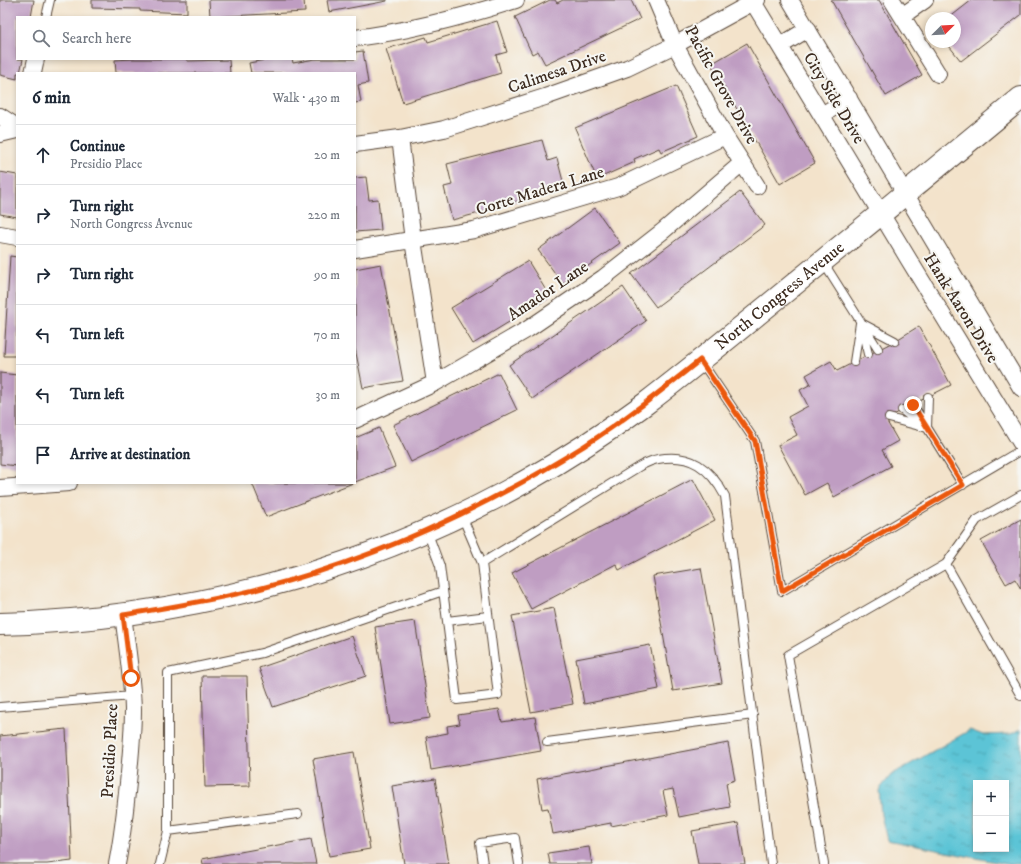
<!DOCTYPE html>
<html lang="en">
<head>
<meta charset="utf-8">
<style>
  :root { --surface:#fff; --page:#f2f2f3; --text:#1f2937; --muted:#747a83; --line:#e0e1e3 }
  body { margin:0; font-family:"IM FELL DW Pica",serif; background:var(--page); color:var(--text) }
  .controls { position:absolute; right:12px; bottom:12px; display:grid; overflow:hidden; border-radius:0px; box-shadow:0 2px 6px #0003 }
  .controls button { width:36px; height:36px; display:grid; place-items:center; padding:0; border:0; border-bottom:1px solid var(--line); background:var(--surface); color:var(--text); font:20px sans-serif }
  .compass { position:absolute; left:925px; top:12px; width:36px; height:36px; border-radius:50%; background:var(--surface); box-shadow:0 2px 6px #0003; rotate:66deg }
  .stop { position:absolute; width:12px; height:12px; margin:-9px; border:3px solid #ea580c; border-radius:50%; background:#fff }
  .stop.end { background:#ea580c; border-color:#fff; box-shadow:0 1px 4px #0008 }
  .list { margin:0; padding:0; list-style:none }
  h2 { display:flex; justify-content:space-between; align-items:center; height:52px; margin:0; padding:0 16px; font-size:17px }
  h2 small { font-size:13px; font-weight:400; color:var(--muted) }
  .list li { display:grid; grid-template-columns:26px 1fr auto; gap:12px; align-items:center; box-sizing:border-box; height:60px; padding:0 16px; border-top:1px solid var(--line) }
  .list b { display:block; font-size:15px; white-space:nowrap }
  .list p { margin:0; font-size:13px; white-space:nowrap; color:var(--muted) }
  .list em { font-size:13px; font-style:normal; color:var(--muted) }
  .icon { flex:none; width:22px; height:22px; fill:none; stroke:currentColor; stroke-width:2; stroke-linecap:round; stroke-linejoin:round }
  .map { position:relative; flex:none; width:1021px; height:864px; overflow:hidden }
  .search { position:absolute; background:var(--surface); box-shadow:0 2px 6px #0003; left:16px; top:16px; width:340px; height:44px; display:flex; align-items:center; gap:10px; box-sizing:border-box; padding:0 14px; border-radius:0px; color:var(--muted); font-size:15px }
  .panel { position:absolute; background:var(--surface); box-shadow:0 2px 6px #0003; left:16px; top:72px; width:340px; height:412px; border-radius:0px }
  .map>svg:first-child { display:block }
</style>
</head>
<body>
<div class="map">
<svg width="1021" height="864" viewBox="0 0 1021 864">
  <defs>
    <pattern id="water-ripples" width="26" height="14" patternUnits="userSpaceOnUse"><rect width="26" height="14" fill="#5bc4d6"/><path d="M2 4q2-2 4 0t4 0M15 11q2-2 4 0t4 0" fill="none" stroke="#4c9fad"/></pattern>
  </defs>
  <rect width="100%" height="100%" fill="#f6f6f2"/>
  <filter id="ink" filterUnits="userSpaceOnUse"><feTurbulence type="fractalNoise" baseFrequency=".025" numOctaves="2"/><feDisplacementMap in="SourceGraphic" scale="8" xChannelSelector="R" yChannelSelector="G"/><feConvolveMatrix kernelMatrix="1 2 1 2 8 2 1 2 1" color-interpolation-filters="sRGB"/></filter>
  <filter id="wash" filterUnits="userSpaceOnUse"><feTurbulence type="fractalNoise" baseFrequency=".012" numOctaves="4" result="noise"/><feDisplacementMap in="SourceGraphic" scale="16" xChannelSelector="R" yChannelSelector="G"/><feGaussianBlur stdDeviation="0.9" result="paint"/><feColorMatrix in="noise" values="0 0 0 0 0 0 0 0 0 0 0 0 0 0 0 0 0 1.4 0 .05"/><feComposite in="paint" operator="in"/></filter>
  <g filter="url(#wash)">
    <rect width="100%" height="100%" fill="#f3e3cb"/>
    <path fill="url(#water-ripples)" stroke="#4b777a" fill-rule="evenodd" d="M1021,729V864H1006L887,840L881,815L879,790L891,775L970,730L983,735L1011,734ZM976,783H1006V849H976Z"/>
    <g id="blocks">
      <path fill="#bf9dc2" d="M0,0H34L31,17H17V59H23L20,73H17V79L0,75Z
        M92,0H187V13L140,11V9L92,8Z
        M209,0H304L305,12L210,17Z
        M327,0H387V1L329,12Z
        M550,0H555L557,3L563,0H631L640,19L545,64L538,51L532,54L515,17Z
        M831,0H879L922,75L886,96Z
        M972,0H1021V15L961,61L946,42H955V18H949Z
        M497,21L507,52L496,55L501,73L403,103L386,49L426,37L428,42Z
        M747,43L815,163L780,184L711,64Z
        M363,51L368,83L358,85L361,102L355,103V73H251L249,63L270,59H292L293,63L315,59H355V52Z
        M132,59H187V61L229,60L230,73H116L115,60Z
        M676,86L698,136L661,152L659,148L634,159L635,162L597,179L575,128Z
        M542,140L548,161L557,158L565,189L495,207V209L452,220L444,187L452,185L447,164Z
        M0,172L17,175V217L0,214Z
        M366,177L369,200L378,199L381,230L355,232V178Z
        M740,192L765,225L656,307L631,274Z
        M595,208L620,243L563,284L538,250Z
        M10,256L17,257V356H4Z
        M528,261L550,297L473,344L451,308Z
        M381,264L403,381L363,388L355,348V269Z
        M623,287L646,321L532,399L509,365Z
        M919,326L951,385L902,410L886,420L898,441L882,450L891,466L834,497L827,483L805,495L778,445L797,435L788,417L808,406L800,390L811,384L806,375L831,361L837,371L895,341Z
        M0,373L17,375V466L0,464Z
        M499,373L517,410L411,462L393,425Z
        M379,428L395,467L355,482V438Z
        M693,479L715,520L619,570L616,564L531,609L512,573Z
        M252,483H353L266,517Z
        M1021,519V589L1015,579L1006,584L981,541Z
        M701,568L722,683L673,691L653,576Z
        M554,608L573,704L531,712L512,616Z
        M415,621L430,718L390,724L375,627Z
        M352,636L366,676L273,707L259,668Z
        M650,645L659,689L584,704L576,659Z
        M202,676H247L250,786L205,787Z
        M499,709L502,722L535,717L541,751L431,770L426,737L448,733L447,726L460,724L458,715Z
        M66,729L72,861L47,864H0V736Z
        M728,743L735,780L726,783L730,807L679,817L673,789L663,791L668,815L611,826V823L553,834L548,808L542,809L537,779Z
        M354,752L370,849L329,856L313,759Z
        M435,779L449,864H404L392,786Z
        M738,823L745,864H698L692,831Z
        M311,839L316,864H203L202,859Z
        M589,847L592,864H550L548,853Z"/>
    </g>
  </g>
  <g filter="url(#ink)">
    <use href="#blocks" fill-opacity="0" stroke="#574638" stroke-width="1"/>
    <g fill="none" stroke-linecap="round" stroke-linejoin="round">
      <defs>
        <path id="lane" d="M46,17L50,0
          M823,262L878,349
          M861,323L895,341
          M862,329L868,354
          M701,361L755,441L782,591L1021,450
          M854,362L860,323
          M913,405L963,485
          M902,410L923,426
          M889,418L927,428
          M927,428L928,397
          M462,516L482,563L640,466C646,463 652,460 658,459C691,453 710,468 725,496L771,864
          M427,531L440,566L457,700L498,695L482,563
          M946,564L1021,696
          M447,621L488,616
          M0,707L132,696
          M547,742L753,715
          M168,831L298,814
          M160,864L168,831V673L262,653L443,591
          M483,864L480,843L515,838L519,864
          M824,864L788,655L946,564L977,520L1021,495"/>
        <path id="street" d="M656,0L675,45L725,136L757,186
          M790,0L1021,388
          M892,0L938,74
          M753,2L909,260L1021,443
          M902,16L925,0
          M355,38C410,31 463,17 516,0
          M780,46L808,29
          M33,73L36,59
          M822,115L849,98
          M0,116L17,127
          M0,134L17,130
          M400,138L413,240L435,383
          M355,144L400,138L444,129L545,97L627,68L675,45L757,0
          M0,234L17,237
          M355,249L474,230L618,187L725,136
          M355,420L435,383L528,329L603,278L663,231L742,163
          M0,488L69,483
          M117,864C123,834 126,804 129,773C131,752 133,731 133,709C132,678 127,646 123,615"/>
        <g id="secondary">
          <path id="s1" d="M0,624C184,619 365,572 526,481C567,458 607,432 645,404C687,372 728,338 770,304C854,236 938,167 1021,98"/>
        </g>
      </defs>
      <use href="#lane" stroke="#574638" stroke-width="10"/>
      <use href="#street" stroke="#574638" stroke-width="18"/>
      <use href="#secondary" stroke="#574638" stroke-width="24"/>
      <use href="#lane" stroke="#fff" stroke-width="8"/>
      <use href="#street" stroke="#fff" stroke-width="16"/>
      <use href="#secondary" stroke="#fff" stroke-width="22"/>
    </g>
  </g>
  <g fill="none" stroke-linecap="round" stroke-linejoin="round" filter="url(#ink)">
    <path stroke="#ea580c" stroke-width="5" d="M131,678L123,615C170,607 216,600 262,588C376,559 484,508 584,446C625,420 662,390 700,360L755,441L782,591L963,485L913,405"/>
  </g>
  <g text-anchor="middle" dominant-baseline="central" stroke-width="4" stroke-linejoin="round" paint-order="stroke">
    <g font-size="17" fill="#3b2a1e" stroke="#f6f6f2">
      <text transform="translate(557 72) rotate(-19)">Calimesa Drive</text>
      <text transform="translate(721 85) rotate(61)">Pacific Grove Drive</text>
      <text transform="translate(834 98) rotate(59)">City Side Drive</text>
      <text transform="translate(540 191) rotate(-17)">Corte Madera Lane</text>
      <text transform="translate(548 291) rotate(-34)">Amador Lane</text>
      <text stroke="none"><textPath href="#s1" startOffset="865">North Congress Avenue</textPath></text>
      <text transform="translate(961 308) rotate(58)">Hank Aaron Drive</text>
      <text transform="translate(110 751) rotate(-87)">Presidio Place</text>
    </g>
  </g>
</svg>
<div class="controls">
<button>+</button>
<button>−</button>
</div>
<svg class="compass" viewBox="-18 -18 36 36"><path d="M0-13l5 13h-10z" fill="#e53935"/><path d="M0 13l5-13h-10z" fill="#747a83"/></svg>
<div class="stop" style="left:131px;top:678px"></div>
<div class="stop end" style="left:913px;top:405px"></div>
<div class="search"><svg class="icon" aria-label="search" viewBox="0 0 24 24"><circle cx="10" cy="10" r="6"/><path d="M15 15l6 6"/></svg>Search here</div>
<section class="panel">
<h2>6 min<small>Walk · 430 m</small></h2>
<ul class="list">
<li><svg class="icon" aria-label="ahead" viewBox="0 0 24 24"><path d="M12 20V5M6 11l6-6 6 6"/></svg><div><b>Continue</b><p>Presidio Place</p></div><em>20 m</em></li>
<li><svg class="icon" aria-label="right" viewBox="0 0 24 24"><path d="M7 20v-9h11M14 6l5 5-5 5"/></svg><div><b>Turn right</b><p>North Congress Avenue</p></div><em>220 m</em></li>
<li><svg class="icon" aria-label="right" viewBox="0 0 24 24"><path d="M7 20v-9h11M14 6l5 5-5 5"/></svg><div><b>Turn right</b></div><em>90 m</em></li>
<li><svg class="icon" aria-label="left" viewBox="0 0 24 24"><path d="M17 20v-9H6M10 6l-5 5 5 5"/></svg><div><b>Turn left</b></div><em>70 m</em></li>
<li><svg class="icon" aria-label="left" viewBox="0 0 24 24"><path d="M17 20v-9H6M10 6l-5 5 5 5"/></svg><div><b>Turn left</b></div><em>30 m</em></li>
<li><svg class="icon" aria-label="arrive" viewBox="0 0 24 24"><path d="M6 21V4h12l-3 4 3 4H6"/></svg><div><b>Arrive at destination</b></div></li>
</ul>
</section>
</div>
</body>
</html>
